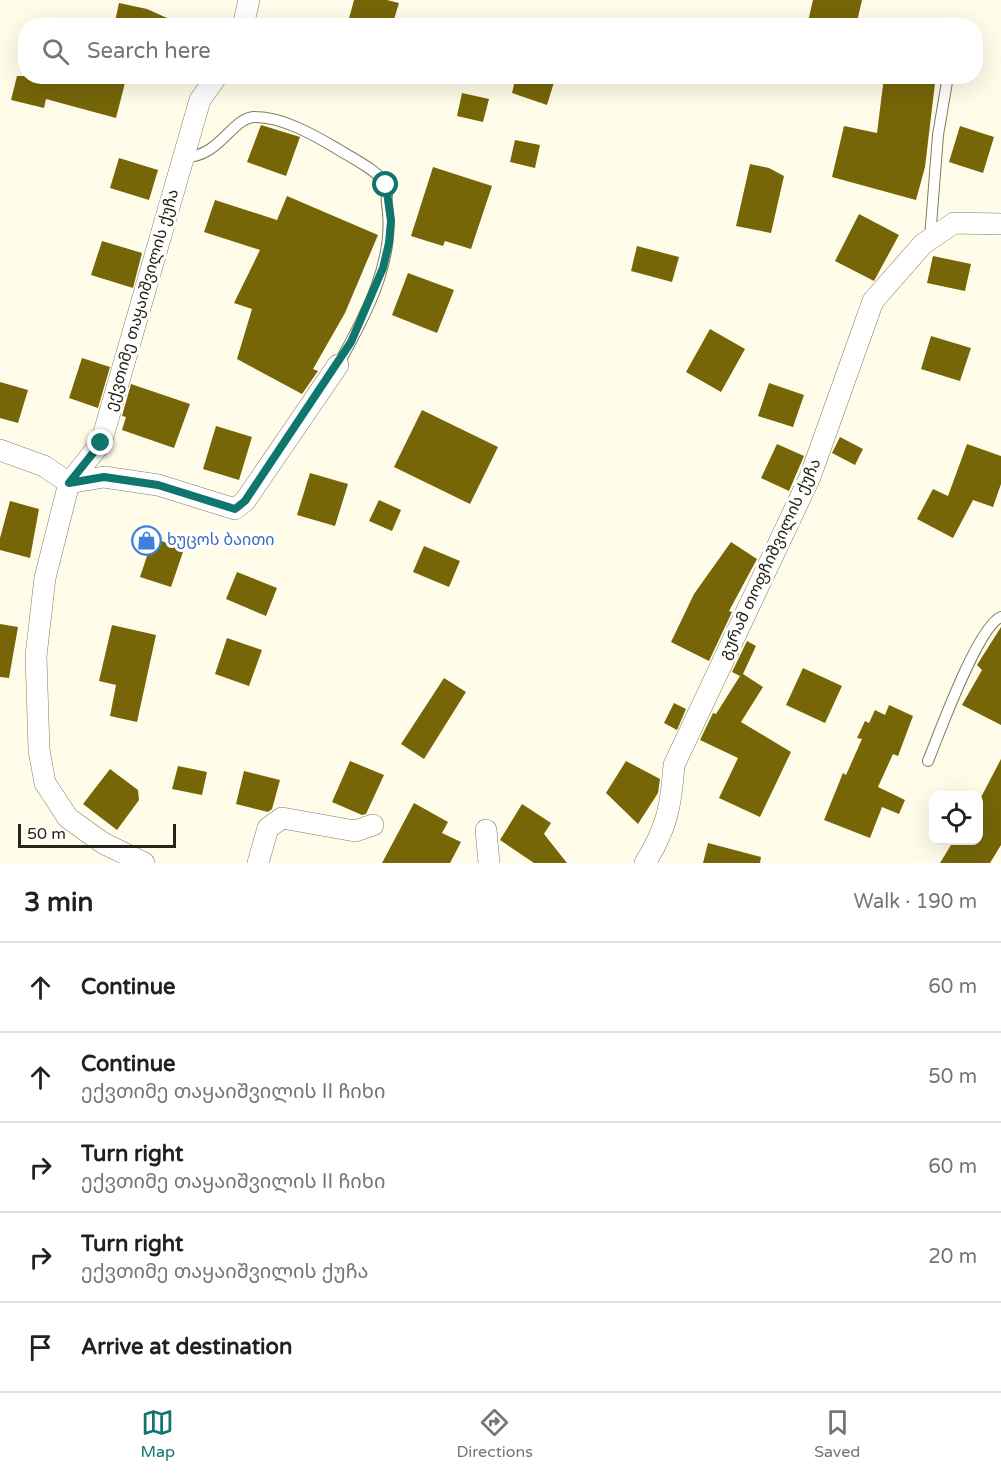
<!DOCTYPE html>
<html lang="en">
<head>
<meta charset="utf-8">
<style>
  :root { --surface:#fff; --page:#f6f6f6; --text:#202124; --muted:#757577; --line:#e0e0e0; --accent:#0f766e }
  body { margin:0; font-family:"Varela Round","Noto Sans Georgian",sans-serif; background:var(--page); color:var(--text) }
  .controls { position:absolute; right:18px; bottom:18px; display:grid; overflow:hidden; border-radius:12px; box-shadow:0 6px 24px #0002 }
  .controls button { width:54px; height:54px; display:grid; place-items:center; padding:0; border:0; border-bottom:2px solid var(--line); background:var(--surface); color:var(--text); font:30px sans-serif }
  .scale { position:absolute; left:18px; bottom:15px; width:158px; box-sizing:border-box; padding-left:6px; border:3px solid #272419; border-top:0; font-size:16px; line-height:21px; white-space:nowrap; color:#272419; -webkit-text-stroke:4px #fff; paint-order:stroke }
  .stop { position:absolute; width:18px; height:18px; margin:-14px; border:4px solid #0f766e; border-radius:50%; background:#fff }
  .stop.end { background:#0f766e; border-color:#fff; box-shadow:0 2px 6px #0008 }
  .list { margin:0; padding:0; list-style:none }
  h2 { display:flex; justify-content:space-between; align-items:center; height:78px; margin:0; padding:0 24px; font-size:26px }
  h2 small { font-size:20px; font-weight:400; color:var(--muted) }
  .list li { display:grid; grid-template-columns:39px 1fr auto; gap:18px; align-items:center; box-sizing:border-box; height:90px; padding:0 24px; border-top:2px solid var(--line) }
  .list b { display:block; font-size:22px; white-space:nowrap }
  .list p { margin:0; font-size:20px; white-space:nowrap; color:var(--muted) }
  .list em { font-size:20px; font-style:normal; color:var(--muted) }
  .icon { flex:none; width:33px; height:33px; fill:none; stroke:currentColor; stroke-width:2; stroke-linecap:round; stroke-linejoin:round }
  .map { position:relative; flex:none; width:1001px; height:863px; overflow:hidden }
  .search { position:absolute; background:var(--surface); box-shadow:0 6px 24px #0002; left:18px; right:18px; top:18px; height:66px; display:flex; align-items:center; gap:15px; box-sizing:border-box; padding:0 21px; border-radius:24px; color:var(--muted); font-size:22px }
  .sheet { height:528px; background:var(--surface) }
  nav { display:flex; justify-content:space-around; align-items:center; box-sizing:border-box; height:84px; border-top:2px solid var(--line); background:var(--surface); font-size:16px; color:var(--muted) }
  nav a { display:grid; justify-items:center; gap:3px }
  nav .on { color:var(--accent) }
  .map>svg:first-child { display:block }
</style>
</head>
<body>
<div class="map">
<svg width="1001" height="863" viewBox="0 0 1001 863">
  <rect width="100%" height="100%" fill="#fffce9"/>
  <path fill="#766608" d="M354,0H387L399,3L392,26H347Z
    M813,0H862L856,26H807Z
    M119,3L147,9L185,26H114Z
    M17,76H117L126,79L116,118L46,99L44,108L11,100Z
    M516,76H556L547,105L512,93Z
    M884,77L935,83L925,167L916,200L832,177L844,126L877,133Z
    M462,93L489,99L483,122L457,116Z
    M261,125L300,137L286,176L247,162Z
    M960,126L994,137L983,173L949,162Z
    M515,140L540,145L535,168L510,162Z
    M119,158L158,170L149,200L110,188Z
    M750,164L769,168L784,176L771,233L736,226Z
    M433,167L492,186L471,249L445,241L443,246L411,236Z
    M287,196L378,235L345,313L313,369L318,371L302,394L237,359L252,309L234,303L260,250L204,232L215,200L277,220Z
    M859,214L899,235L874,281L835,261Z
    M102,241L142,253L133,288L91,275Z
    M637,246L679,257L672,282L631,271Z
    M933,256L971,264L965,291L927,283Z
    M408,273L454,290L437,333L392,315Z
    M710,329L745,349L721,392L686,372Z
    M931,336L971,348L960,381L921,369Z
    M82,358L110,367L98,408L69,398Z
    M0,382L28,390L18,423L0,418Z
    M769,383L804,395L793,427L758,416Z
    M131,384L190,404L174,448L122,430L126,417L122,416Z
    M422,410L498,447L470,504L394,467Z
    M216,426L252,437L239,480L203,469Z
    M840,437L863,449L855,465L832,453Z
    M777,444L804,456L789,491L761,478Z
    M967,444L1001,456V484L993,507L973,500L953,538L917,519L933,489L948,496Z
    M310,473L348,484L335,526L297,515Z
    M379,500L401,510L392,531L369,521Z
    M10,501L39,509L30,558L0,550V538Z
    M153,538L184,549L171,587L140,577Z
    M731,542L757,559L729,611L732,612L709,661L671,642L694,594Z
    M424,546L460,561L449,587L413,572Z
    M237,572L277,588L266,616L226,599Z
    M0,624L18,627L9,678L0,677Z
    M112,625L156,635L137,722L110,716L116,685L99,681Z
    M1001,627V725L962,705L982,670L977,665Z
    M227,638L262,650L249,686L215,674Z
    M747,641L756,646L743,674L763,687L741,722L791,752L760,817L719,798L738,758L700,740L713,713L716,714L740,676L732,672Z
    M803,668L842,686L825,723L786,705Z
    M444,678L466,692L424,759L401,744Z
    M674,703L686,709L677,730L664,723Z
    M889,705L913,716L898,756L893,754L878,787L905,800L899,814L882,807L870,838L824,820L843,773L846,775L862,739L857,738L865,721L869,723L875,710L885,715Z
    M1001,759V845L990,863H940L954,840H978V803Z
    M350,761L384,775L366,814L362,815L332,802Z
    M626,761L660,779L658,793L638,824L606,793Z
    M178,766L207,772L202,795L172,789Z
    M110,769L138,790L139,800L117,830L83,804Z
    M244,771L280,780L272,809L268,812L236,804Z
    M414,803L448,822L442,833L461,842L450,863H382Z
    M522,804L551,823L544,834L567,863H534L500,840Z
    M708,843L761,857L760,863H703Z"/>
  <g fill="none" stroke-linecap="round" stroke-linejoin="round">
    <defs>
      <path id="lane" d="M184,157C220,158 232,116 256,117C282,117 314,135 336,148C348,156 382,172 386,186C388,191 386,198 387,204C396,260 365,317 338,365
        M930,238L938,135L948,76
        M928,761C939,734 978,626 1001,617"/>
      <path id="street" d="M243,26L249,0
        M0,450L44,466L69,483L104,477L158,485L235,509L245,501L338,365
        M486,830L489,863
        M144,863L103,843L68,818L45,783L39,750L36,656L45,578L69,483L101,443L200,100L217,76
        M258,863L268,828L282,818L355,831L373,825
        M645,863C667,828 671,806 674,765L810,477L873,301L923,244L954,223L1001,224"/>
    </defs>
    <use href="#lane" stroke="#817c60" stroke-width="12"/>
    <use href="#street" stroke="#817c60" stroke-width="22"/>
    <use href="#lane" stroke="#fff" stroke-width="10"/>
    <use href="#street" stroke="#fff" stroke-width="21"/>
  </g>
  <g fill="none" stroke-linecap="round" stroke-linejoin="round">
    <path stroke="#0f766e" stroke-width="8" d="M101,443L69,483L104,477L158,485L235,509L245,501L351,342L383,268L389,243L391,221L386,185"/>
  </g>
  <defs>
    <symbol id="shop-ring" viewBox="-11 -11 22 22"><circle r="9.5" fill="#fff" stroke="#3f7fe0" stroke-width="1.5"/><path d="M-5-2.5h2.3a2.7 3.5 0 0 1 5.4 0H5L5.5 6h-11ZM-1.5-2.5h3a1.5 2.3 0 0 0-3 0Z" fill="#3f7fe0"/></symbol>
  </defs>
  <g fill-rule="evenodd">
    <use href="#shop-ring" x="130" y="524" width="33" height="33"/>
  </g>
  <g text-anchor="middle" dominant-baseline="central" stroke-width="6" stroke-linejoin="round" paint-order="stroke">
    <g font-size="16" fill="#272419" stroke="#fff">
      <text transform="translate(142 300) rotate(-74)">ექვთიმე თაყაიშვილის ქუჩა</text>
      <text transform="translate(770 559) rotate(-65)">გურამ თოფჩიშვილის ქუჩა</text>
    </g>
    <g font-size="16" fill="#366cbe" stroke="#fff" text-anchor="start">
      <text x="167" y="540">ხუცოს ბაითი</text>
    </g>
  </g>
</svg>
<div class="controls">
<button><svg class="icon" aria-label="locate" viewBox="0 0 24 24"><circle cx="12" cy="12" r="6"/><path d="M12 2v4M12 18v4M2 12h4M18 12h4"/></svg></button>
</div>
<div class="scale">50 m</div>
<div class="stop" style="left:386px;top:185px"></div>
<div class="stop end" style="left:101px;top:443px"></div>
<div class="search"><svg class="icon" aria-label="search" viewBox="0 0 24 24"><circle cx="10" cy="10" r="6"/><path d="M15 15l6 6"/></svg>Search here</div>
</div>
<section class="sheet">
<h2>3 min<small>Walk · 190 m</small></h2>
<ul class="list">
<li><svg class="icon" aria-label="ahead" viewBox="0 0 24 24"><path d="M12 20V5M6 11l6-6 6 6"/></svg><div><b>Continue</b></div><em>60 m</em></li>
<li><svg class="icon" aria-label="ahead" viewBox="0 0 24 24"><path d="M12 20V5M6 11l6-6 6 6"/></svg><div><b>Continue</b><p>ექვთიმე თაყაიშვილის II ჩიხი</p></div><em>50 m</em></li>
<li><svg class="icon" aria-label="right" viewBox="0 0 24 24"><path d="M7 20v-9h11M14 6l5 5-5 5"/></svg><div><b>Turn right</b><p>ექვთიმე თაყაიშვილის II ჩიხი</p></div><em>60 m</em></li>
<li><svg class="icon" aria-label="right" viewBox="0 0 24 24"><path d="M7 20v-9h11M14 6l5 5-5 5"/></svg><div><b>Turn right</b><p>ექვთიმე თაყაიშვილის ქუჩა</p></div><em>20 m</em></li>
<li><svg class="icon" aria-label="arrive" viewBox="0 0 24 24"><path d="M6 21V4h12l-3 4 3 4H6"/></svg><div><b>Arrive at destination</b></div></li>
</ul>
</section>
<nav>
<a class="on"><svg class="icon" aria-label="map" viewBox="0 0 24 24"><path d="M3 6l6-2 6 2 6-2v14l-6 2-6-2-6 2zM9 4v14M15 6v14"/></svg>Map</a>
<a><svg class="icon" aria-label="directions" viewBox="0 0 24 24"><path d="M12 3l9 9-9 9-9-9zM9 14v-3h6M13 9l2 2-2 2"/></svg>Directions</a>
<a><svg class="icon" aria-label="saved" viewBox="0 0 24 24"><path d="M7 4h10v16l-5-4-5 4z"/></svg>Saved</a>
</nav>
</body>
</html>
